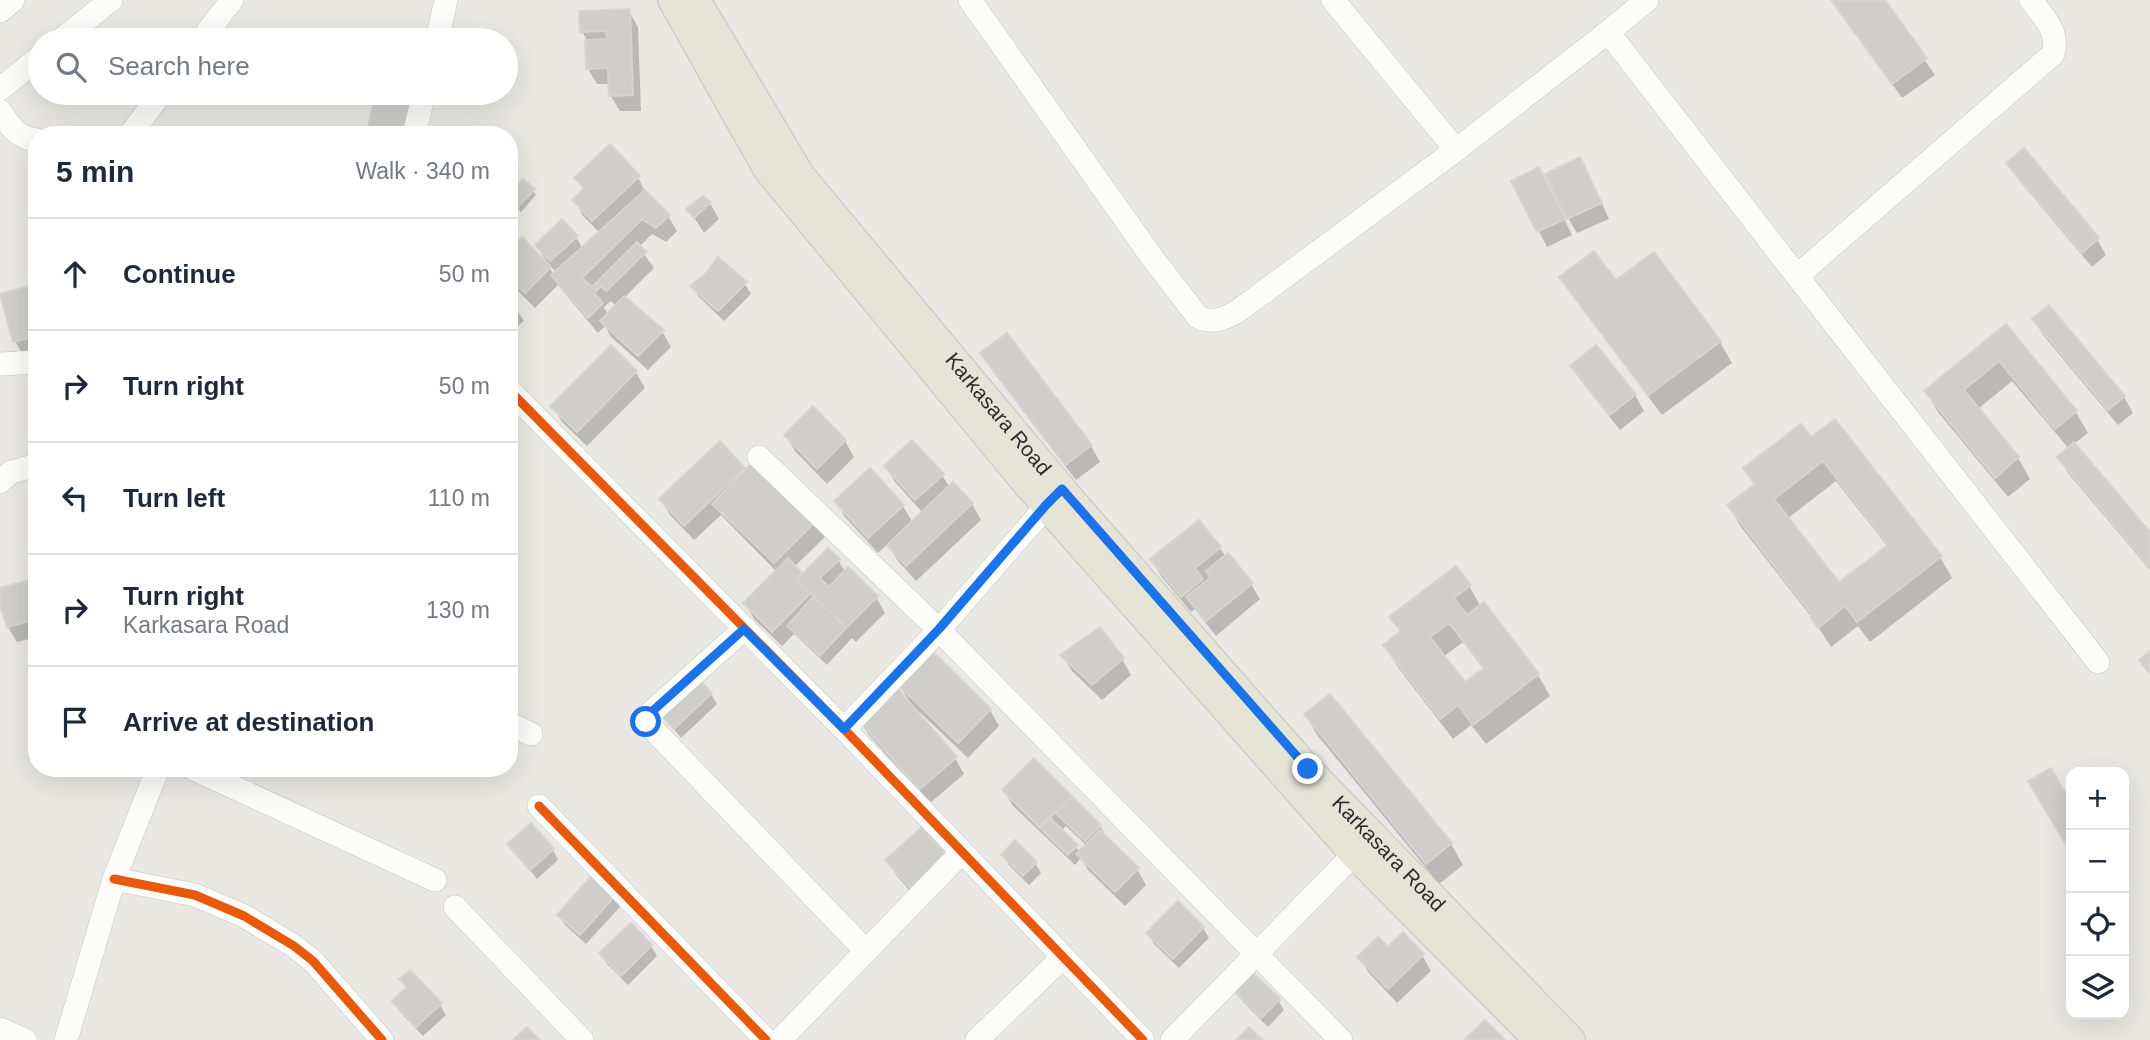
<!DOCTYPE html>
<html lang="en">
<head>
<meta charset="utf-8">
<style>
  :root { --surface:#fff; --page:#f6f6f7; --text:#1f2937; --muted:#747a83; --line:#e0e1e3 }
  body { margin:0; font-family:Helvetica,sans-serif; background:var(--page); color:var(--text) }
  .controls { position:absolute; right:21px; bottom:21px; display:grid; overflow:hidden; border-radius:14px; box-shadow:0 7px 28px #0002 }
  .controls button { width:63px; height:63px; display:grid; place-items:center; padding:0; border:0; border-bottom:2px solid var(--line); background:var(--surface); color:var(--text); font:35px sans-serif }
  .stop { position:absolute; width:21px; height:21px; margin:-16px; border:5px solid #1a73e8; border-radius:50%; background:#fff }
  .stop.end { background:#1a73e8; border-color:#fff; box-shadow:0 2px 7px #0008 }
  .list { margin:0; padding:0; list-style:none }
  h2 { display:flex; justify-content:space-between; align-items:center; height:91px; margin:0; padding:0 28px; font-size:30px }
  h2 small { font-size:23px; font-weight:400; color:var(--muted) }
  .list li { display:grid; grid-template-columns:46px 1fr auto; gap:21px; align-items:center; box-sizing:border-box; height:112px; padding:0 28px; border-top:2px solid var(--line) }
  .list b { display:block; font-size:26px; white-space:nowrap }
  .list p { margin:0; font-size:23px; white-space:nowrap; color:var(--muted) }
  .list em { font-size:23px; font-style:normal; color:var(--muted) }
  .icon { flex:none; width:38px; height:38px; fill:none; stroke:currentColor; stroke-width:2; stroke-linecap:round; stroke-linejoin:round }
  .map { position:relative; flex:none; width:2150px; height:1040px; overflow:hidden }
  .search { position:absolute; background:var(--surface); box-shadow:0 7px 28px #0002; left:28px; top:28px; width:490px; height:77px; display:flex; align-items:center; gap:18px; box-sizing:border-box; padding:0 24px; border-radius:38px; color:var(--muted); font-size:26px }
  .panel { position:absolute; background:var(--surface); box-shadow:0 7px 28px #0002; left:28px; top:126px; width:490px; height:651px; border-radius:28px }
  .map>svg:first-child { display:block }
</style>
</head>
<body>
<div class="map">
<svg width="2150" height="1040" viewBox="0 0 2150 1040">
  <rect width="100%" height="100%" fill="#eae8e3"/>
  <path fill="#0003" fill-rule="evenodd" d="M1832,0H1883L1935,75L1902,98Z
    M629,11L638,27L641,111H620L610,95V84H597L588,69L587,41L582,31Z
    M2009,163L2097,239L2106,255L2092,267L2018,179Z
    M1589,175L1609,219L1577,233L1568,218Z
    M638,177L646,194L668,216L677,231L666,242L652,234L639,247L654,268L624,298L662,331L671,347L648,370L611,337L605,326L598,333L558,285L535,308L509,282V252L548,265L554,275L557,272L548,265L537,245L576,237L583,249L600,233L583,216L574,200L584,191L577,179ZM611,301L616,306L608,315L604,307Z
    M1514,182L1548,185L1572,235L1547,247Z
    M533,191L536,195L521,212L509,201Z
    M703,198L710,203L719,219L704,233L689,210Z
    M1653,254L1720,342L1732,363L1662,415L1574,298L1561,277L1616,282Z
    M745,284L751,294L724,321L698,296L693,286Z
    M37,285V354L24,357L15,341Z
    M509,298L524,321L509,333Z
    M2049,307L2124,397L2133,413L2118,425L2043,335L2034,319Z
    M2006,327L2076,412L2088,433L2074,444L2150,535V570L2068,473L2059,457L2069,449L2012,381L1978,409L2018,458L2030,479L2008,497L1938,412L1926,391Z
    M1006,336L1091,446L1100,462L1076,480L991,369L982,354Z
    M1596,347L1635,395L1644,411L1620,430L1582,382L1572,366Z
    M611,348L636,372L645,388L587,446L562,422L553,406Z
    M813,409L845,441L854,457L827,484L795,451L786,435Z
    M1811,440L1940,557L1952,578L1870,642L1858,626L1831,647L1813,619L1741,527L1729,506L1755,486L1745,469ZM1836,481L1888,547L1838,585L1787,519Z
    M720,444L746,472L816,521L825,537L794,567L803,576L838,560L846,573L876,597L885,613L856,642L852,638L827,665L794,634L782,646L754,619L745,603L777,572L721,515L694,540L670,515L661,499Z
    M886,466L942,475L950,488L972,504L981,520L916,581L898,561L888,544L878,553L845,517L836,501L870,470L903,506L913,523L923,513L895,482Z
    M1220,548L1226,557L1251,584L1260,599L1216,636L1195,609L1191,612L1161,576L1152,560Z
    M37,580V637L17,642L8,627L0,590Z
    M1469,586L1481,607L1538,675L1550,696L1486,744L1471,725L1453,739L1397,666L1385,645L1401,633L1391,617ZM1463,642L1484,670L1465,685L1443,657Z
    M931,652L990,710L999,726L968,758L910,703L899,684Z
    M1063,656L1122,659L1131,675L1102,700L1072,671Z
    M711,694L717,704L681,738L658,709Z
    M1306,715L1451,844L1463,865L1439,884L1318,736Z
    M860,720L955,758L964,774L929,804L869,735Z
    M1034,761L1100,826L1106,836L1137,869L1146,885L1125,906L1088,870L1081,858L1075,865L1013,806L1004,790ZM1066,826L1087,846L1080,852L1061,831Z
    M510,844L553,850L558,860L537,879Z
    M1003,855L1035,863L1041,873L1029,885L1009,865Z
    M946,856L920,903L897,876L887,860Z
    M614,897L620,907L586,944L565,925L559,915Z
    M1178,904L1203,928L1209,938L1179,968L1154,944L1148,933Z
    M631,925L651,946L657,956L628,985L607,964L601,953Z
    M1388,949L1422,955L1431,971L1397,1003L1369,973L1360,958Z
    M410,972L440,1005L446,1015L423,1036L400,1012L395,1002L407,990L402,980Z
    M1237,992L1278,1000L1284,1010L1268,1027L1243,1002Z"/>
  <path fill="#cfceca" stroke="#d5d4cf" stroke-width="2" fill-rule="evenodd" d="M1831,0H1885L1927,58L1892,84Z
    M630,9L633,95L609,96L608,68L586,69L585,40L607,39L606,31L580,32L579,11Z
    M376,93H416L405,135H366Z
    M610,144L640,176L592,221L572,200L584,188L574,178Z
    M2024,148L2099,238L2082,253L2006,163Z
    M1580,157L1602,203L1567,219L1545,174Z
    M1539,167L1565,219L1537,232L1511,181Z
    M523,179L535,189L517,208L509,201V193Z
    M645,190L670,215L656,228L642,219L582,278L592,287L637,242L646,252L606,291L601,286L594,293L603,303L588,318L551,275Z
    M703,196L711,202L694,218L686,209Z
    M562,219L578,236L550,261L535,245Z
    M522,237L551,267L525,293L509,278V249Z
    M1594,251L1616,280L1654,252L1721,341L1648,395L1559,277Z
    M718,257L747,282L718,311L690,286L706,273Z
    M37,284V336L13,342L0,294Z
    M624,296L664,330L638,356L600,321Z
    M2049,305L2125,396L2108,410L2032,319Z
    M2006,324L2077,411L2055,429L1999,361L1964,390L2019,457L1995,478L1924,391Z
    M1007,333L1092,445L1065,465L980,353Z
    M611,345L637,371L577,432L550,406Z
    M1596,345L1636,394L1610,415L1570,366Z
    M813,406L846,440L817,469L784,435Z
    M1835,419L1942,556L1857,622L1845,606L1818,628L1810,617L1812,615L1727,505L1755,484L1743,468L1801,424L1811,437ZM1823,461L1888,545L1839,582L1774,499Z
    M912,440L944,474L915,500L884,466Z
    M720,441L745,468L684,526L659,499Z
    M2074,442L2150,532V568L2057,457Z
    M755,460L817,520L774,563L712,504Z
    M870,468L904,505L868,538L834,501Z
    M953,482L973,503L906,566L887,545Z
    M1199,520L1221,547L1195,568L1203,579L1181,597L1150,559Z
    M828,548L840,559L820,578L829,587L848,567L878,596L846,628L797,580Z
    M1228,553L1253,583L1206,621L1186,597L1210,578L1206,571Z
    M788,558L802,573L796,579L810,594L772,632L743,603Z
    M1456,566L1471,585L1454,598L1467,615L1484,602L1539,674L1473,725L1458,705L1440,719L1383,645L1401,631L1389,617ZM1449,623L1484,668L1465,682L1430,637Z
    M37,578V619L7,627L0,604V588Z
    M813,597L847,627L820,656L787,626Z
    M1100,627L1124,658L1092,685L1060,655Z
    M931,650L991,709L958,743L897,684Z
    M2150,651V674L2139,660Z
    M37,665V701L28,668Z
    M694,674L712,693L674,729L656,709Z
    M896,687L957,757L919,790L858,719Z
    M1330,694L1452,843L1426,864L1304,714Z
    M1034,758L1072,796L1040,828L1002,790Z
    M2051,768L2071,802V853L2028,781Z
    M1072,796L1101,825L1085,841L1056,813Z
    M1049,817L1078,845L1068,855L1039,827Z
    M531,823L554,849L530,870L507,844Z
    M922,827L947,855L910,888L885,860Z
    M1100,830L1139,868L1115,892L1076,854Z
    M1015,840L1037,862L1023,876L1001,855Z
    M592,875L615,896L580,935L557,915Z
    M1178,901L1204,927L1173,959L1146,933Z
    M631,923L652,945L621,976L599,953Z
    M1403,932L1424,954L1388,989L1357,957L1378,937L1388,947Z
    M410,970L442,1003L416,1027L392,1001L407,987L399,979Z
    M1253,973L1280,999L1261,1018L1235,992Z
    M1485,1020L1505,1040H1464Z
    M527,1027L540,1040H513Z
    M1249,1027L1263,1040H1236Z"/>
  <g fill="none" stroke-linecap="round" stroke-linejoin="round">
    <defs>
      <path id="minor" d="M970,0L1151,256L1198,317C1213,324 1224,319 1238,311L1456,150L1608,32
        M1333,0L1456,150
        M1647,0L1608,32L1797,276
        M2031,0C2044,18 2059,30 2053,54L1797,276L2098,662
        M0,11L13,0
        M61,40L111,0
        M201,40L232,0
        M437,40L446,0
        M0,89L40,57
        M0,111C10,126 17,138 37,140
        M130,135L161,93
        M414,135L424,93
        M0,364L37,362
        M509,390L844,729L1143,1040
        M759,457L939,630L1341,1040
        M0,482L11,472L37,465
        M744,629L647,716L646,722L866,951
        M509,724L531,734
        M844,729L939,630L1058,493
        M192,768L435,880
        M539,806L766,1040
        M114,879L195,895L244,916L294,946L313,961L382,1040
        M455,907L582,1040
        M0,1029L25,1040
        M66,1040L114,879L158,768
        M780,1040L962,852
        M977,1040L1063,957
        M1172,1040L1365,843"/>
      <g id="major">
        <path d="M672,0L767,169L1026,483L1353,853L1538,1040"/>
        <path id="s1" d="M696,0L801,176L1072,501L1308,769L1571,1040"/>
      </g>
    </defs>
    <use href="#minor" stroke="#c4c4c3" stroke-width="24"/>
    <use href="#major" stroke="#c6c5c3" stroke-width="30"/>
    <use href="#minor" stroke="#fcfcfb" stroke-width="23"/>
    <use href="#major" stroke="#e6e4d6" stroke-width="28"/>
    <defs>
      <path id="cycleway" d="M509,390L844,729L1143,1040
        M539,806L766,1040
        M114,879L195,895L244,916L294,946L313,961L382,1040"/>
    </defs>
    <use href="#cycleway" stroke="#fff" stroke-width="13"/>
    <use href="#cycleway" stroke="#e8590c" stroke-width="9"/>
  </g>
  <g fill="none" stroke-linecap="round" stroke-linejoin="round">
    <path stroke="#1a73e8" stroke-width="9" d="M646,722L647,716L744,629L844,729L939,629L1046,505L1062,489L1308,769"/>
  </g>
  <g text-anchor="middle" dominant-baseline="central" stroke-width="6" stroke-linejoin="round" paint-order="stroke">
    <g font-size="21" fill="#2d2d2d" stroke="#fff">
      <text stroke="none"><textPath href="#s1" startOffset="514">Karkasara Road</textPath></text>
      <text stroke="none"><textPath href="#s1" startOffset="1102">Karkasara Road</textPath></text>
    </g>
  </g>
</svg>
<div class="controls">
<button>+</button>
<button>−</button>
<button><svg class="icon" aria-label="locate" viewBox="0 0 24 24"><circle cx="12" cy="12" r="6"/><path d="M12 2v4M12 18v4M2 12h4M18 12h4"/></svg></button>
<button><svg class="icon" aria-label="layers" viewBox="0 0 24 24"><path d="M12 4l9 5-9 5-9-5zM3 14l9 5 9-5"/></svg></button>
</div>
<div class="stop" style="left:646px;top:722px"></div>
<div class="stop end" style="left:1308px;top:769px"></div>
<div class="search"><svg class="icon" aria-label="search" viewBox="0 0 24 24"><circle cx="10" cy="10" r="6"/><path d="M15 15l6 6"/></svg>Search here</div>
<section class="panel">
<h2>5 min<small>Walk · 340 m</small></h2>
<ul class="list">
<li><svg class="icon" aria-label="ahead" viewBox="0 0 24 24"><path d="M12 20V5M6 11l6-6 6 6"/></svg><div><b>Continue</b></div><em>50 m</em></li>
<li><svg class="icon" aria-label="right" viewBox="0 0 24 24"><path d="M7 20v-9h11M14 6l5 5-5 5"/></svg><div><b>Turn right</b></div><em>50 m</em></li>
<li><svg class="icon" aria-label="left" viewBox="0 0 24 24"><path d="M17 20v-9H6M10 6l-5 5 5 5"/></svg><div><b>Turn left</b></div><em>110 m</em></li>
<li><svg class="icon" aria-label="right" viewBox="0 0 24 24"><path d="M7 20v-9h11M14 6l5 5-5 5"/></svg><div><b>Turn right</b><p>Karkasara Road</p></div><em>130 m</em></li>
<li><svg class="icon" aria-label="arrive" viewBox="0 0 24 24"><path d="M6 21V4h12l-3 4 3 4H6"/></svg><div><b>Arrive at destination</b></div></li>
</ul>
</section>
</div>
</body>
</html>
